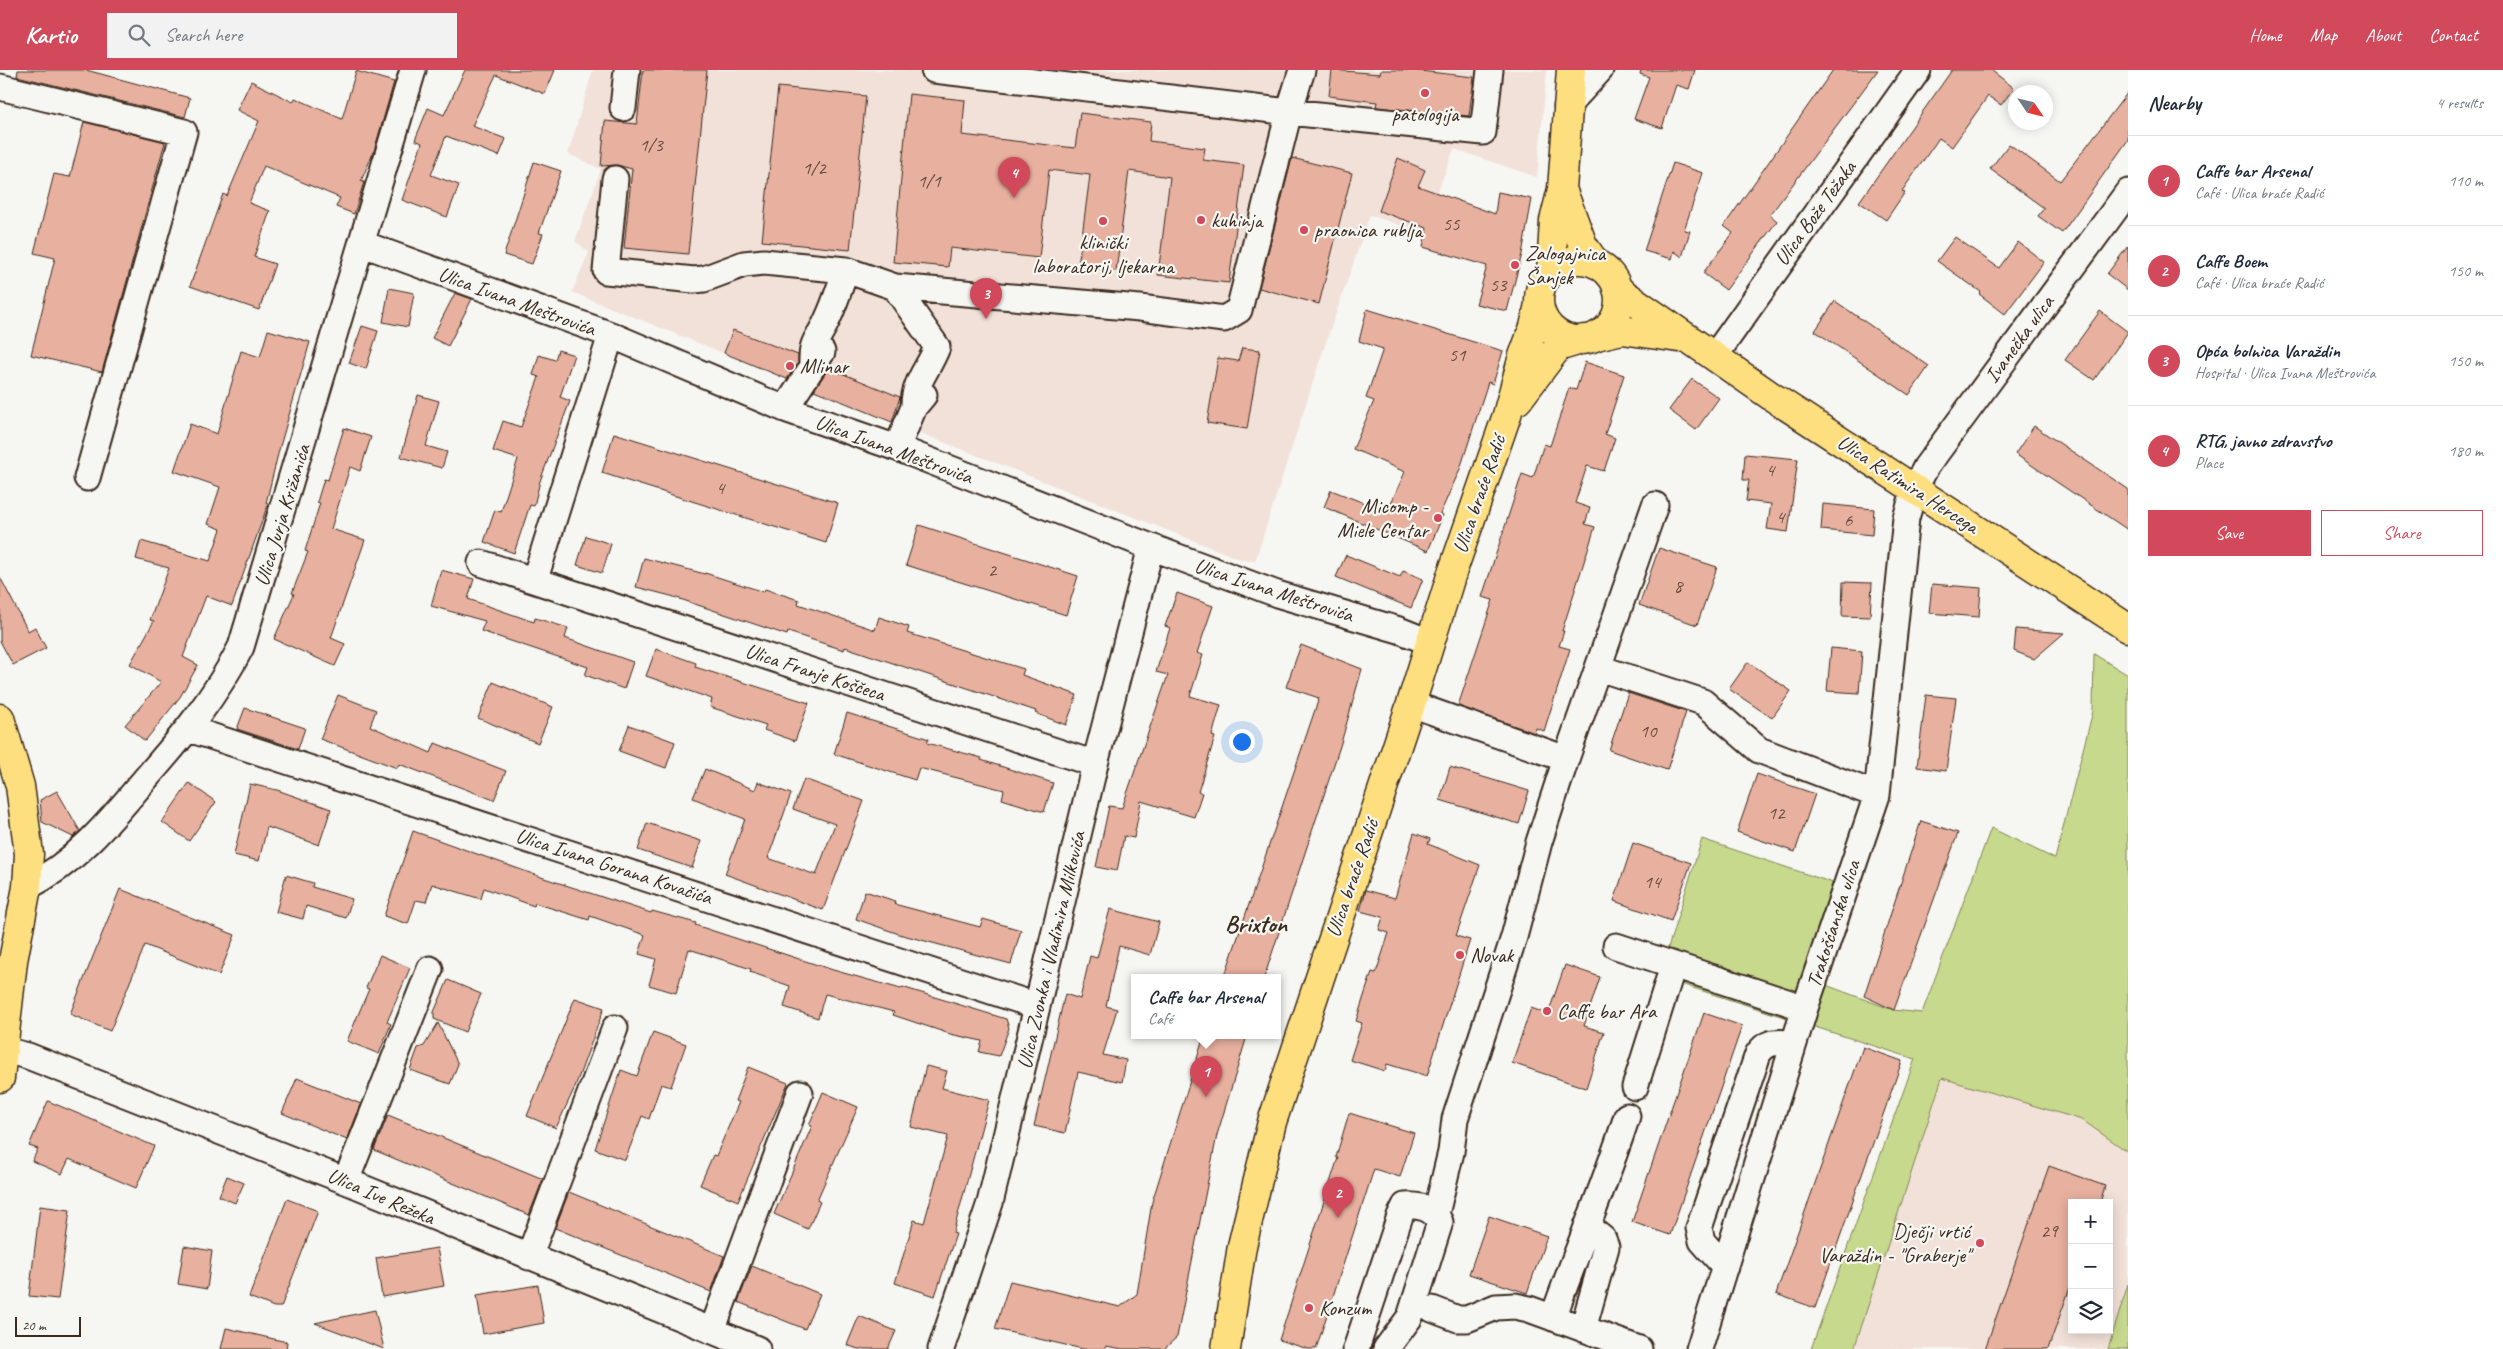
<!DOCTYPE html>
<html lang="en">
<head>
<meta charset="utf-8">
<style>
  :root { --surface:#fff; --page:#f2f2f3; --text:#1f2937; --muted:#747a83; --line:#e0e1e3; --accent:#d1495b }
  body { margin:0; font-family:Caveat,sans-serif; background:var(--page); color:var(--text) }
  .controls { position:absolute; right:15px; bottom:15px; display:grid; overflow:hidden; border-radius:0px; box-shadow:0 2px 12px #0003 }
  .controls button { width:45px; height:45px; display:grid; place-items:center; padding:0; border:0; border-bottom:1px solid var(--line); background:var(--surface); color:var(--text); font:25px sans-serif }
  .compass { position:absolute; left:2008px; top:15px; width:45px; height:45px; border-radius:50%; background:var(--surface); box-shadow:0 2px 12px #0003; rotate:125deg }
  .scale { position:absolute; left:15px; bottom:12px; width:66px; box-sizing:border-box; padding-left:5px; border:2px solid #3b2a1e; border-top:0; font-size:14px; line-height:18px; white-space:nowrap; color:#3b2a1e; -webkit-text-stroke:4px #f6f6f2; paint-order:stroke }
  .you { position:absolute; left:1241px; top:671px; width:18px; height:18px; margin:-12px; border:4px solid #fff; border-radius:50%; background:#1a73e8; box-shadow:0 0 0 8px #1a73e833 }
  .badge { display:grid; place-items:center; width:32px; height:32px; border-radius:50%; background:var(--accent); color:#fff; font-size:16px; font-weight:700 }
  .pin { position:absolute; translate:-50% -41px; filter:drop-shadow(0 1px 2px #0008) }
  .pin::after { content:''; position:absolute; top:26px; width:18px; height:15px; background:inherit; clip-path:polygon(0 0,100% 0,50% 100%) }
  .popup { position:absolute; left:1131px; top:904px; width:150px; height:65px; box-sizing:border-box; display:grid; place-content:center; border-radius:0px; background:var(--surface); filter:drop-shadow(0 1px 4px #0005); font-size:16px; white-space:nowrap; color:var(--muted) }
  .popup b { font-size:19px; color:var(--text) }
  .popup::after { content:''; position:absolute; left:50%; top:100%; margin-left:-10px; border:10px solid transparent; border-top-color:var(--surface) }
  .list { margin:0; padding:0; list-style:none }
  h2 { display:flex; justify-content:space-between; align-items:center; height:65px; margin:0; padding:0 20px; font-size:21px }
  h2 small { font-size:16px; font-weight:400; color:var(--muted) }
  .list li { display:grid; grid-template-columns:32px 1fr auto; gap:15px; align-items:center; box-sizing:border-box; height:90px; padding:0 20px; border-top:1px solid var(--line) }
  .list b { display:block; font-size:19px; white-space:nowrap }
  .list p { margin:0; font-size:16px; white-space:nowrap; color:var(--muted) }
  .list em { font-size:16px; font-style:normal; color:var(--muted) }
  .actions { display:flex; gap:10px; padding:15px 20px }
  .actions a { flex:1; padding:11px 0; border:1px solid var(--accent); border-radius:0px; text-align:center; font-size:18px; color:var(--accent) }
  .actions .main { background:var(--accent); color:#fff }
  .icon { flex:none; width:28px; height:28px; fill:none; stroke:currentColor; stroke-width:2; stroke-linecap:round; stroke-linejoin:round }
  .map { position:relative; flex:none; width:2128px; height:1279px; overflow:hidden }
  header { display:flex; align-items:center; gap:30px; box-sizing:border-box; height:70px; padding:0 25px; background:var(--accent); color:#fff }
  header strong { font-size:24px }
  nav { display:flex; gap:28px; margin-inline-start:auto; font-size:18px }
  .search { width:350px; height:45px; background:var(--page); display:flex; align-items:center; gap:12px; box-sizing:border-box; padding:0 18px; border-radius:0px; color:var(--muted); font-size:19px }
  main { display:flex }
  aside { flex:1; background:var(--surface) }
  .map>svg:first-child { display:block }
</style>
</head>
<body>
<header>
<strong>Kartio</strong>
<div class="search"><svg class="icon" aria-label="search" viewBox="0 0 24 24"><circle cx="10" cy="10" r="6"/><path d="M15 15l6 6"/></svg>Search here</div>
<nav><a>Home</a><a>Map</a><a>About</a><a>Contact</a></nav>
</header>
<main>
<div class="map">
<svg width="2128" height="1279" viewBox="0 0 2128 1279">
  <rect width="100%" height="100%" fill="#f6f6f2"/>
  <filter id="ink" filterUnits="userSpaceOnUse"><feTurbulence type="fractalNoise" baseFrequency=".02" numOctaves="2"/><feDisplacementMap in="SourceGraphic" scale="10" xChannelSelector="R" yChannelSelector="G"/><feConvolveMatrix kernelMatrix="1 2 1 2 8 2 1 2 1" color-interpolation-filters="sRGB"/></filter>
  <g filter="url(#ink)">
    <path fill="#f2e1d9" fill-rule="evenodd" d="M593,0H1547L1537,107L1454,79L1422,163L1370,145L1325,275L1255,491L1243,490L928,366L572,222L589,182L575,171L601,99L568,84Z
      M1942,1008L2082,1050L2128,1082V1214L2108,1279H1854ZM2072,1133H2109V1260H2072Z"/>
    <path fill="#c7d98d" stroke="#818256" d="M2094,584L2128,605V1082L2082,1050L1942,1008L1854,1279H1811L1915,989L1659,907L1702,769L1845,817L1815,911L1893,940L1922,943L1991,758L2055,789L2093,641Z
      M2128,1214V1279H2108Z"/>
    <path fill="#e8b09f" stroke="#3b2a1e" d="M18,0H86L190,28L185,47L17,6Z
      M465,0H555L545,24L496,5L472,56L506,69L499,86L446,66L431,105L459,115L447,147L402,130L422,73L415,70L428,38L444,45Z
      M643,0H707L688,184L624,178L632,99L617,95L601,96L605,51L637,54Z
      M1332,0L1380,4L1381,0H1411L1474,7L1469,46L1376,37L1377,32L1329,26Z
      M1641,0H1695L1689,19L1676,15L1662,58L1634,49L1649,7L1640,4Z
      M1833,0H1878L1770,145L1777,151L1726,220L1703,203L1733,163L1724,156Z
      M1952,0H1991L2014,18L2001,35L1988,26L1952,77L1939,68L1902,121L1905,122L1886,150L1859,132Z
      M356,1L394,12L374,81L361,111L364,112L354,144L336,137L340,128L264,96L249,133L270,141L254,187L275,194L259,240L190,216L223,124L227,126L259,51L237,40L251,11L293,32L295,28L342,49Z
      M778,17L866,26L850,180L762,171Z
      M2128,22V70L2062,163L2038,146L2044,138L1990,99L2009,74L2060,111Z
      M909,24L965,30L962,65L1075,78L1080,43L1151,52L1149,71L1205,78L1203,90L1244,95L1229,213L1158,205L1170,107L1129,101L1116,201L1078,196L1090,105L1049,100L1039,188L950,178L948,197L893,192Z
      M84,52L165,72L102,302L31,285L55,188L34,183L54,104L70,107Z
      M1292,88L1352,103L1319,234L1259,218Z
      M1398,88L1425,100L1418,116L1495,144L1498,122L1532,129L1522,184L1507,241L1476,234L1487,196L1423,177L1427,158L1379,141Z
      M534,92L561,101L539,163L543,164L532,194L504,185Z
      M1673,93L1703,103L1684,160L1690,161L1682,187L1674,181L1672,189L1644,181Z
      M1955,167L1999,198L2018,172L2044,192L2005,244L1979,224L1981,222L1937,191Z
      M2128,176V220L2107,204Z
      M389,218L414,223L408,257L383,252Z
      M455,223L472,229L448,276L432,268Z
      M1835,231L1929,296L1909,325L1815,261Z
      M1367,239L1503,281L1493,314L1488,312L1460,399L1440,444L1443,445L1428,481L1324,437L1331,420L1387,442L1405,402L1353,379L1374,331L1366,328L1383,279L1359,271Z
      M2100,241L2128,262L2094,310L2065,290Z
      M362,256L378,261L366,299L349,293Z
      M268,260L310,272L279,380L266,433L268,434L232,536L206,526L183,587L198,595L180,627L145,671L125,655L161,612L130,594L154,551L150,550L169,498L136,489L141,471L210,491L221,459L208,454L220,417L174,401L190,354L217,364L241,281L260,287Z
      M733,260L798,285V293L787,309L724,283Z
      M1242,278L1260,280L1247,359L1207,353L1218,288L1238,291Z
      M558,280L574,285L560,327L570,331L540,411L534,436L530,435L514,483L484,472L495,440L501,442L518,389L493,381L503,351L521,357L539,307L533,305L539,285L555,290Z
      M1585,292L1624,305L1605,364L1615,368L1604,401L1587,396L1575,433L1590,438L1585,454L1595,457L1562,561H1564L1559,576L1570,579L1544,661L1536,658L1534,663L1458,636L1493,530L1482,527L1522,404L1533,408L1544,374L1550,376L1569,318L1576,320Z
      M829,298L900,327L892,352L814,320Z
      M1692,309L1719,328L1696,360L1669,340Z
      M418,325L439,331L426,376L447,382L442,398L401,387Z
      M2034,356L2128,419V460L2015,384Z
      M344,358L371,367L360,401L350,397L331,459L365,470L331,568L345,574L335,596L274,569L294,524L292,523L308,482L305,481L320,433L317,432L324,409L328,410Z
      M614,363L838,433L826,473L602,403Z
      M1745,384L1798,389L1788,462L1767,459L1771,434L1746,431L1749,410H1743Z
      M1823,434L1874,439L1872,465L1821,460Z
      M919,455L1078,506L1066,545L906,495Z
      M586,466L611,474L602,503L577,495Z
      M1659,478L1717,497L1697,555L1639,535Z
      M1346,485L1400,507L1403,501L1423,509L1411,538L1336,507Z
      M644,488L705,504V503L764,522L765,519L799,530L798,534L875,560L879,547L909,557L907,563L1024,599L1022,605L1077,625L1066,655L1035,643L1036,641L845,577L844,580L788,562L787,565L671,526L636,517Z
      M441,500L474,509L468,529L534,552L535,548L568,558L565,568L633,592L624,619L585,605L588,597L481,561L485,551L431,536Z
      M0,507L28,561L35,557L46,578L13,595L0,571Z
      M1843,512L1872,513L1870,547L1842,546Z
      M1932,514L1981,518L1979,547L1929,543Z
      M1177,523L1213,536L1197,583L1203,585L1190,626L1221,635L1212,666L1215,667L1198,722L1202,723L1194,747L1141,731L1134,768L1124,766L1117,801L1096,797L1109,736L1122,738L1168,605L1156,602L1170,558L1165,556Z
      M2016,559L2064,563L2034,589L2014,581Z
      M1301,575L1362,599L1341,673L1264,908H1224L1319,628L1286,617Z
      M1831,578L1862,581L1859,623L1827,621Z
      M656,579L696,593L695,597L809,633L795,671L764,660L766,655L710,637L712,629L646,606Z
      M1748,592L1791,621L1772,648L1729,619Z
      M493,612L553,637L538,673L478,648Z
      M1628,623L1686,642L1667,700L1609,680Z
      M338,625L376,640L370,656L431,683L435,673L506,701L494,730L399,694L397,698L320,669Z
      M1926,625L1956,628L1946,701L1917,697Z
      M245,638L305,658L298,679L237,659Z
      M847,643L929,669L927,673L982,688L981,690L1053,713L1044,742L1002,729L1004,720L919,698L915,710L834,684Z
      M629,655L675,672L666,698L619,681Z
      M1450,697L1529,721L1519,754L1440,730Z
      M705,699L755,720L758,712L791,724L768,788L816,805L835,754L793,739L804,709L864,731L823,840L725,804L745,749L693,728Z
      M1757,704L1815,724L1795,782L1737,762Z
      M189,713L216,732L189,771L162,752Z
      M250,714L277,720L331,739L319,775L267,757L259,791L234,785Z
      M57,721L80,761L73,767L42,752L40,730Z
      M1921,751L1958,763L1894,940L1864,926Z
      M647,753L701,771L692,798L638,780Z
      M413,761L544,808L651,843L652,841L696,853L695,855L833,900L901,919L902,917L1006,949L1009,958L999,986L979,982L982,971L950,964L893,945L894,942L825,924L818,948L784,937L790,916L750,902L751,899L689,879L676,923L649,915L656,889L639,884L645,865L590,846L589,850L535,833L534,836L484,818L481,829L432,814L426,832L416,830L408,854L384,846Z
      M1414,763L1430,769L1428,774L1480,795L1456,866L1470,870L1427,1006L1387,994L1385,1001L1350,990L1362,953L1356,951L1366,920L1372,902L1376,903L1389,863L1379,860L1383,847L1360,841L1366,820L1395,828Z
      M1633,773L1691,793L1671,851L1614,831Z
      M286,805L313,813L312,817L352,829L346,848L306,836L303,849L276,842Z
      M120,819L235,865L219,905L145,875L110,961L70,944Z
      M865,821L895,831L894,834L980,857L983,849L1021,860L1011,894L899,864L856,849Z
      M1110,839L1159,852L1150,885L1119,876L1106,936L1117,939L1103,985L1126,990L1122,1012L1078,1002L1065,1063L1034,1056L1065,924L1080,929L1090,886L1097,888Z
      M380,885L410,898L387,952L391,954L379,984L347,971L369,919L366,918Z
      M1565,895L1600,907L1584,956L1604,962L1586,1018L1512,993L1531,938L1548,944Z
      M448,910L481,924L465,962L434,949V942Z
      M575,928L604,938L575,1017L556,1058L527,1046Z
      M1704,943L1742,956L1670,1165L1632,1152Z
      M438,953L458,994L450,1014L410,1000L418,978L424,976Z
      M653,962L686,974L671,1017L661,1014L649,1049L642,1046L625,1090L595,1079L621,1000L637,1006Z
      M1204,966H1247L1217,1065L1177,1267L1164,1279H1122L1106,1276L1105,1279H1083L995,1259L1010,1211L1120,1237L1137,1224L1152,1132Z
      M1863,977L1902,991L1815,1238L1776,1224Z
      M926,996L947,1001L942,1018L989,1030L953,1163L956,1164L935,1226L895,1213L914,1150L924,1153L948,1066L911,1057Z
      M748,997L788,1013L738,1131L700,1115L713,1085L716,1086L739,1032L735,1031Z
      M297,1008L361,1034L347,1070L282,1043Z
      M823,1022L858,1037L817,1130L820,1132L808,1159L774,1144L812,1056L809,1055Z
      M48,1031L154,1076L136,1118L69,1089L62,1104L32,1091L38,1079L29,1076Z
      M1349,1043L1414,1063L1400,1107L1374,1099L1316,1279H1308L1279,1270L1338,1088L1336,1087Z
      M388,1045L543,1109L529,1145L374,1080Z
      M2049,1096L2105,1116L2100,1133H2072V1212L2048,1279H1985Z
      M227,1106L244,1113L235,1133L219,1126Z
      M569,1122L724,1186L711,1222L555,1158Z
      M287,1129L318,1141L281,1237H274L249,1227Z
      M40,1136L70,1140L58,1229L29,1226Z
      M1489,1146L1547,1166L1527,1223L1469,1204Z
      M184,1176L212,1181L207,1219L178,1214Z
      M437,1178L444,1216L382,1227L376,1188Z
      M752,1196L820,1224L805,1259L738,1232Z
      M538,1215L544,1253L483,1264L477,1225Z
      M375,1240L384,1279L315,1253Z
      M859,1246L896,1261L888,1279H858L847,1275Z
      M226,1258L287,1272L286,1279H221Z"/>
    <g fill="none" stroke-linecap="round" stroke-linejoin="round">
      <defs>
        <path id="minor" d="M934,0L1289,42L1483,62L1490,0
          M0,17L184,62L87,408
          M1567,36L1600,0
          M623,38L627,0
          M615,109L606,201L694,210L704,209L744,194L764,192L846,200L895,217L1140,238L1224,249L1239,240L1289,42L1302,0
          M363,174L611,265L785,339L897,378L1151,477L1277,524L1399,560L1429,572
          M895,217L937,277C929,299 913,313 914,337
          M1714,287L1918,0
          M812,296C811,268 819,270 828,248C835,233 840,216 846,200
          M785,339L822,282
          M897,378L914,337L924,325
          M481,493L1095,694
          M535,509L611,265
          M1599,598L1703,632L1759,680L1877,725
          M1411,634L1566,689L1655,435
          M189,659L1037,936
          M27,817C77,792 111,750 147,707C183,666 216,626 241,577L413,0
          M1616,876L1805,938
          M4,980L28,986L346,1111L757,1279
          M1635,1017L1673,896
          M346,1111L430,899
          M1436,1144L1451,1082L1455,1049L1514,867L1539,772L1566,689
          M529,1187L615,958
          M1725,1197L1702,1171L1699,1158L1758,984C1768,969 1778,973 1794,973
          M1432,1239L1458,1249H1467L1496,1237L1515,1236L1529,1239L1639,1279
          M1553,1248C1577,1180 1605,1115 1627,1046
          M1583,1259L1606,1177L1603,1169L1587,1156
          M712,1261L800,1023
          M941,1279L990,1133L1095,694L1151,477
          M1356,1279L1400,1146L1405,1136C1420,1135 1433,1138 1440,1152L1410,1247L1386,1279
          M1699,1279L1805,938L1877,725L1906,448L1915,418L1926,397L2128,122"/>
        <path id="major" d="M1562,119L1583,175L1596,194
          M1539 230a40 40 0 1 1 80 0a40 40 0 1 1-80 0Z
          M1551,201L1554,151L1562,119L1571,0
          M1617,219L1771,326L2128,558
          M1596,266L1622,260L1679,268
          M1518,330L1558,277L1584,269
          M0,648L20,716L29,784L27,817L13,891L0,1008
          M1226,1279L1242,1176L1272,1052L1411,634L1451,506L1507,345L1523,286L1534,257L1539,234"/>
      </defs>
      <use href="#minor" stroke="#3b2a1e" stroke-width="29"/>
      <use href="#major" stroke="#3b2a1e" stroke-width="31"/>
      <use href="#minor" stroke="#f6f6f2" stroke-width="25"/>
      <use href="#major" stroke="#fedf80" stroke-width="28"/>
    </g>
  </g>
  <g fill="#d1495b" stroke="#f6f6f2" stroke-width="2">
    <circle cx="1425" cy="23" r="5"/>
    <circle cx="1201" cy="150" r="5"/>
    <circle cx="1103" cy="151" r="5"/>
    <circle cx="1304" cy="160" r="5"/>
    <circle cx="1515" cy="195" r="5"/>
    <circle cx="790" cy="296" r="5"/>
    <circle cx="1438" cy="448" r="5"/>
    <circle cx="1460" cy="885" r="5"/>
    <circle cx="1547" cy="941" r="5"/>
    <circle cx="1980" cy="1173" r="5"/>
    <circle cx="1309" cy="1238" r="5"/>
  </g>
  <g text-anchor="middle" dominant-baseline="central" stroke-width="4.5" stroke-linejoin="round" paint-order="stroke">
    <g font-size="19" fill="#664c3e">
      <text x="651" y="75">1/3</text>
      <text x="814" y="98">1/2</text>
      <text x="929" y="111">1/1</text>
      <text x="1451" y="154">55</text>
      <text x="1498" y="215">53</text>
      <text x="1457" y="285">51</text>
      <text x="1770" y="400">4</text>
      <text x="720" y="418">4</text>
      <text x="1780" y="447">4</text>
      <text x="1848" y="450">6</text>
      <text x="992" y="500">2</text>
      <text x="1678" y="516">8</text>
      <text x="1648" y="661">10</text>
      <text x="1776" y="743">12</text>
      <text x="1652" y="812">14</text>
      <text x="2049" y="1161">29</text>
    </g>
    <g font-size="21" fill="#3b2a1e" stroke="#f6f6f2" text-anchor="start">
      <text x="1425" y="44" text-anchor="middle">patologija</text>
      <text x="1211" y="150">kuhinja</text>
      <text x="1314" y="160">praonica rublja</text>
      <text x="1103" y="172" text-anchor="middle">klinički<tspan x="1103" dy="24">laboratorij, ljekarna</tspan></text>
      <text x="1525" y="183">Zalogajnica<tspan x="1525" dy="24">Šanjek</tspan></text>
      <text x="800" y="296">Mlinar</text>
      <text x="1428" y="436" text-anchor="end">Micomp -<tspan x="1428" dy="24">Miele Centar</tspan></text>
      <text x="1470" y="885">Novak</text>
      <text x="1557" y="941">Caffe bar Ara</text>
      <text x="1970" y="1161" text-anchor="end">Dječji vrtić<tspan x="1970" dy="24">Varaždin - "Graberje"</tspan></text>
      <text x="1319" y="1238">Konzum</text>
    </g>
    <g font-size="21" fill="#3b2a1e" stroke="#f6f6f2">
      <text transform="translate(1815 143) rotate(-54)">Ulica Bože Težaka</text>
      <text transform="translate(517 231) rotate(20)">Ulica Ivana Meštrovića</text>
      <text transform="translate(2019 269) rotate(-54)">Ivanečka ulica</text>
      <text transform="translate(894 379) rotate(20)">Ulica Ivana Meštrovića</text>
      <text transform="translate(1908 414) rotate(33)">Ulica Ratimira Hercega</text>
      <text transform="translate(1479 424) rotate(-71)">Ulica braće Radić</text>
      <text transform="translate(282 445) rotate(-73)">Ulica Jurja Križanića</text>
      <text transform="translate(1274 520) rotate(18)">Ulica Ivana Meštrovića</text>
      <text transform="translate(815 602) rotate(18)">Ulica Franje Koščeca</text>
      <text transform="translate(614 796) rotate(18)">Ulica Ivana Gorana Kovačića</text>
      <text transform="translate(1352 808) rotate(-71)">Ulica braće Radić</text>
      <text transform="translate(1833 854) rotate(-72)">Trakošćanska ulica</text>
      <text transform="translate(1051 880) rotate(-77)">Ulica Zvonka i Vladimira Milkovića</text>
      <text transform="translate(381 1126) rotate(23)">Ulica Ive Režeka</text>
    </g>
    <g font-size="24" font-weight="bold" fill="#3b2a1e" stroke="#f6f6f2">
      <text x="1256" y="854">Brixton</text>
    </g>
  </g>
</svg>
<div class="controls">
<button>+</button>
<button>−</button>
<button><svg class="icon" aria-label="layers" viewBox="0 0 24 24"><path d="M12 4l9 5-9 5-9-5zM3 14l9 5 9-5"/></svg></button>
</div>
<svg class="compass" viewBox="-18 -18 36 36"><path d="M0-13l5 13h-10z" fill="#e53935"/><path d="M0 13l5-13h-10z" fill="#747a83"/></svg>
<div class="scale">20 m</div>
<div class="you"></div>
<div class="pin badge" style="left:1206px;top:1027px">1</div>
<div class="popup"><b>Caffe bar Arsenal</b>Café</div>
<div class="pin badge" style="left:1338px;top:1148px">2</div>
<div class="pin badge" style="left:986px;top:249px">3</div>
<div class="pin badge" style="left:1014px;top:128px">4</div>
</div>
<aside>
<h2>Nearby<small>4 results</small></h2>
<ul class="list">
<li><span class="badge">1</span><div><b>Caffe bar Arsenal</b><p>Café · Ulica braće Radić</p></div><em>110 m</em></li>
<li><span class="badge">2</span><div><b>Caffe Boem</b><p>Café · Ulica braće Radić</p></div><em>150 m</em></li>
<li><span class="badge">3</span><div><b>Opća bolnica Varaždin</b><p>Hospital · Ulica Ivana Meštrovića</p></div><em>150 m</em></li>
<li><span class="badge">4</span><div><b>RTG, javno zdravstvo</b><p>Place</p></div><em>180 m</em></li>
</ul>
<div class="actions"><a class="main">Save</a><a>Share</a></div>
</aside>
</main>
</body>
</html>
